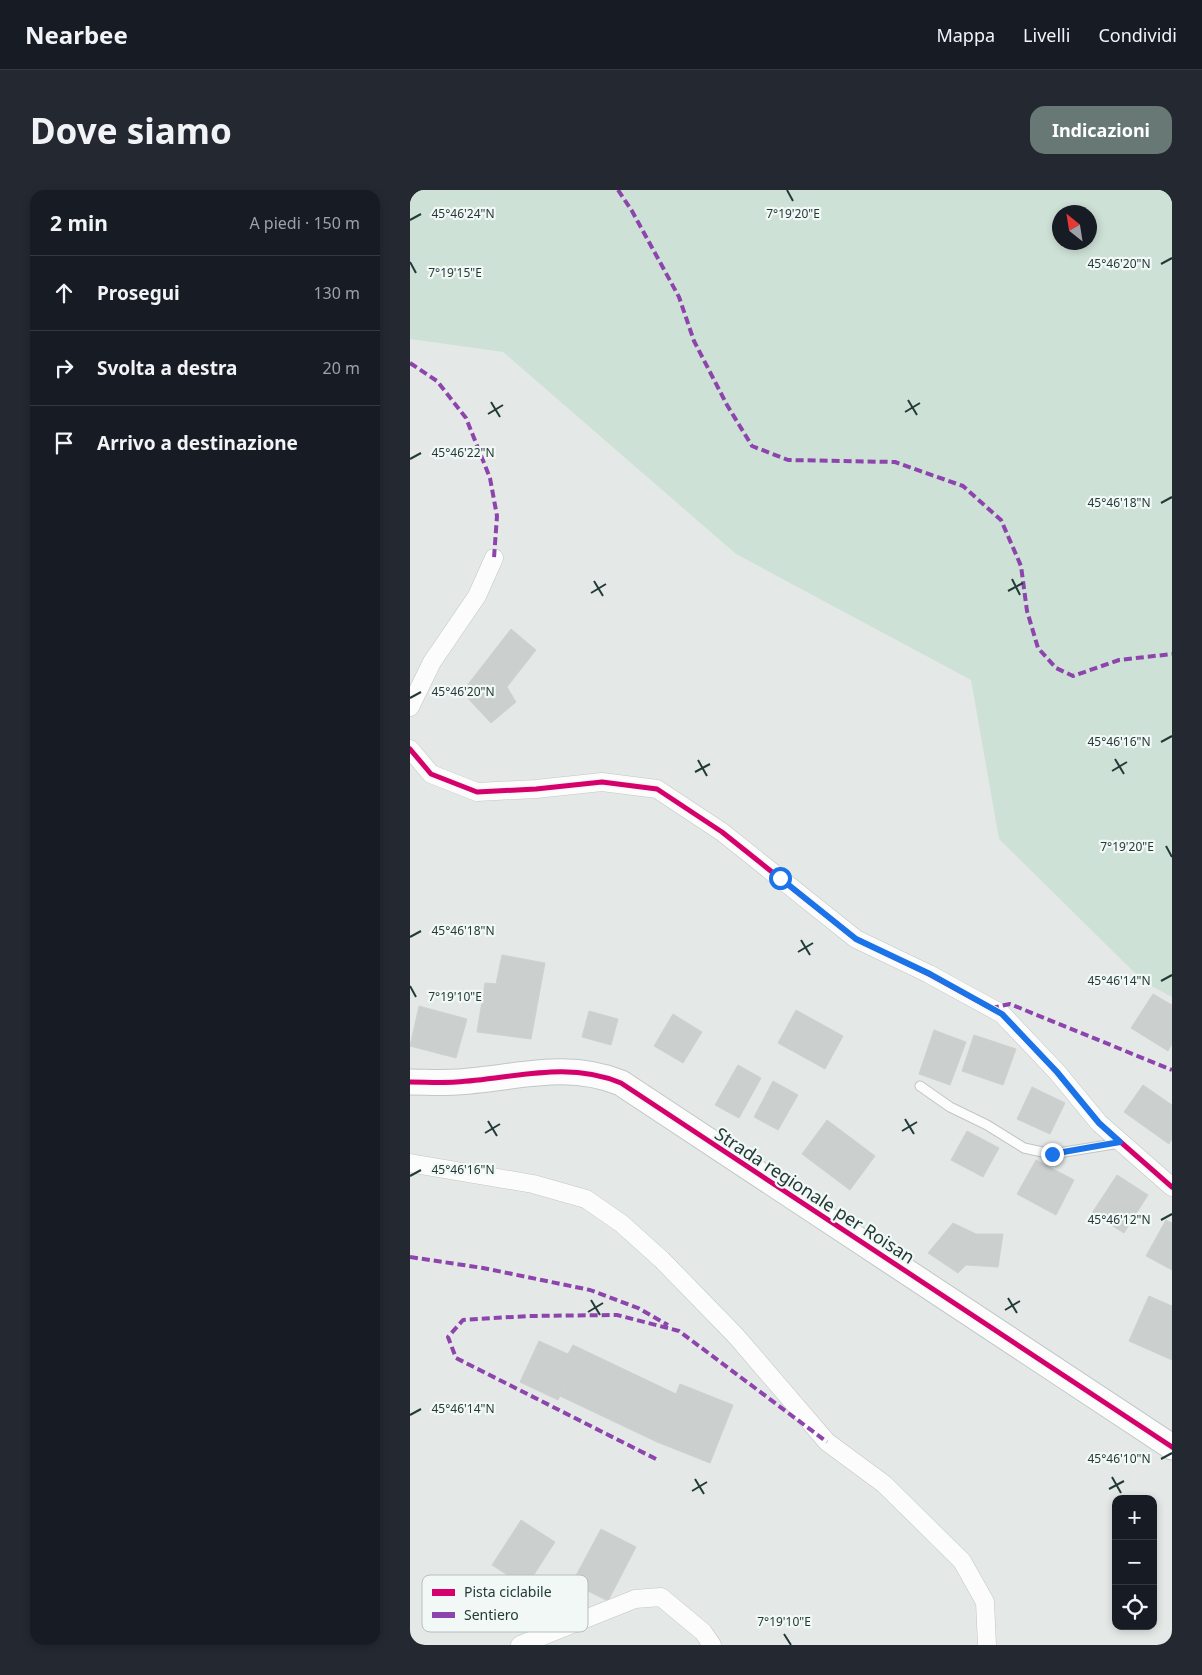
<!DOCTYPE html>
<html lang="it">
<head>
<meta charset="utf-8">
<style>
  :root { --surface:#171b24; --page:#242831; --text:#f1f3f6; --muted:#9ea1a6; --line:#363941; --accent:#677875 }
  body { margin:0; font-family:"Noto Sans",sans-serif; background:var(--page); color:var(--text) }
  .controls { position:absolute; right:15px; bottom:15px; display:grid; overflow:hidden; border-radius:10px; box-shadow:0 2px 8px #0003 }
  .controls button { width:45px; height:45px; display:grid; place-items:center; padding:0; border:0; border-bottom:1px solid var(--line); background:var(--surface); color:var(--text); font:25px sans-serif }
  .compass { position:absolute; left:642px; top:15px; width:45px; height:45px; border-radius:50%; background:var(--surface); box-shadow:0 2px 8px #0003; rotate:330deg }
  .stop { position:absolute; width:15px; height:15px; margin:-11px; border:4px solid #1a73e8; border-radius:50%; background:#fff }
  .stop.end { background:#1a73e8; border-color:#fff; box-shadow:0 1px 5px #0008 }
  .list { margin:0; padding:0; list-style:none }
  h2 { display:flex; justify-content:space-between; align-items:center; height:65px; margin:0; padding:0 20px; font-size:21px }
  h2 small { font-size:16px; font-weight:400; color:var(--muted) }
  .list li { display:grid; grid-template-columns:32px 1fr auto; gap:15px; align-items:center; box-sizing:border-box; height:75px; padding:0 20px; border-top:1px solid var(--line) }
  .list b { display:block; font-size:19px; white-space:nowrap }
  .list em { font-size:16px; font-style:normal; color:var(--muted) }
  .icon { flex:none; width:28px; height:28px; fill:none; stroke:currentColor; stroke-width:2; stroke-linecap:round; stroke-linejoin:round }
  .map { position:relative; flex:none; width:762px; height:1455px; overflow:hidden; border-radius:15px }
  header { display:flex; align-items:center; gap:30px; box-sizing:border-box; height:70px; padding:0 25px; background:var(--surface); border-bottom:1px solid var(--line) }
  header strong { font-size:24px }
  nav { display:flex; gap:28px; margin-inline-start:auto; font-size:18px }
  .intro { display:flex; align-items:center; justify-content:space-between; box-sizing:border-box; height:120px; padding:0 30px }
  h1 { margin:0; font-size:35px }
  .button { padding:12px 22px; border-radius:15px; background:var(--accent); color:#fff; font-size:18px; font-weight:700 }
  main { display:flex; gap:30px; padding:0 30px }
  aside { flex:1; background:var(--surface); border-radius:15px; box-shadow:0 2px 8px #0003 }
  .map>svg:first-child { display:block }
</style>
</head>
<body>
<header>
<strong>Nearbee</strong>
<nav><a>Mappa</a><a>Livelli</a><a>Condividi</a></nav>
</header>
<div class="intro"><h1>Dove siamo</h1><a class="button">Indicazioni</a></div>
<main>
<aside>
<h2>2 min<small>A piedi · 150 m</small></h2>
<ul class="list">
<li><svg class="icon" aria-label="ahead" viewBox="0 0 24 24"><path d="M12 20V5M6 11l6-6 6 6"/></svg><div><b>Prosegui</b></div><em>130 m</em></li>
<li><svg class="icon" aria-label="right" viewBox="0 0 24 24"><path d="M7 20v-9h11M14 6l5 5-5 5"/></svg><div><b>Svolta a destra</b></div><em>20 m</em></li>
<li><svg class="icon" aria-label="arrive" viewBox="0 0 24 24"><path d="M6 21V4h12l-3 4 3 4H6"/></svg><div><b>Arrivo a destinazione</b></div></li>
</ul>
</aside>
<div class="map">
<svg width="762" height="1455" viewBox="0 0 762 1455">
  <rect width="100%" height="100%" fill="#e4e9e7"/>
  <path fill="#cee1d6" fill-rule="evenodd" d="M0,0H762V807L734,792L589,649L561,490L326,364L93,162L0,149ZM650,22H680V52H650Z"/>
  <path fill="#cbd0cf" stroke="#cdd2d0" d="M101,439L126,460L97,497L106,512L81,533L52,502Z
    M92,765L135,773L121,849L67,842L75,793L86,794Z
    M743,804L762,815V854L758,861L721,838Z
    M9,816L57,829L46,868L0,856Z
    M386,820L433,846L415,879L368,853Z
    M179,821L208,829L201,855L172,847Z
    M263,824L292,842L273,873L244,856Z
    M524,840L556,852L540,895L509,884Z
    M564,845L606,859L593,895L552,881Z
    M328,875L351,888L329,928L305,915Z
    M363,891L388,905L368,940L344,927Z
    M733,895L762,915V949L759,954L714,922Z
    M622,897L655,913L640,944L607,929Z
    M417,930L465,966L440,1000L392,964Z
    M557,941L589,958L573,987L541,970Z
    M626,970L664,990L646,1025L607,1004Z
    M707,985L738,1005L714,1043L682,1023Z
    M756,1030L762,1033V1080L736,1066Z
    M543,1033L566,1044H593L588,1077L556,1075L548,1083L518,1063Z
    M739,1106L762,1116V1170L719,1151Z
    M129,1151L167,1168L148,1210L110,1192Z
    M163,1155L266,1204L247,1252L150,1206L167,1168L158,1164Z
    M270,1194L323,1215L300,1273L247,1252Z
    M111,1330L145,1352L116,1397L82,1375Z
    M191,1339L226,1357L198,1411L162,1393Z"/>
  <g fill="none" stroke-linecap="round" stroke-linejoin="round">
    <defs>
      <path id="lane" d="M510,896L540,917L577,935L614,958L642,964L710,953"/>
      <path id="street" d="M0,517L22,472L67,406L84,368
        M0,559L21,584L67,602L126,599L192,592L247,599L312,642L446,749L519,784L592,824L647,882L689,933L762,997
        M0,973L123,994L176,1009L212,1034L252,1070L326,1146L417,1252L474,1294L552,1371L575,1412L577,1455
        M110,1455L225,1409L251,1407L293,1442L302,1455"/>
      <path id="secondary" d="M0,892C15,892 31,893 46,892C102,889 156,870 211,893L762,1257"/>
    </defs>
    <use href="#lane" stroke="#c1c6c4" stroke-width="11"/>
    <use href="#street" stroke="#c1c6c4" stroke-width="19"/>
    <use href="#secondary" stroke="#c0c7c5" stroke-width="27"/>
    <use href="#lane" stroke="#fbfcfb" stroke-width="9"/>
    <use href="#street" stroke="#fbfcfb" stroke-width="18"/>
    <use href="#secondary" stroke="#fbfcfb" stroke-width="25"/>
    <path stroke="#8e44ad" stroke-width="4" stroke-dasharray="8 4" stroke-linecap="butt" d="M208,0L222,21L269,107L284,151L317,215L342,256L378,270L485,272L553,296L591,330L611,376L617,421L628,458L646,478L663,486L709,470L762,464
      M0,173L27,191L56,228L80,288L87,326L84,368
      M581,818L600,814L762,880
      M0,1067L73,1078L180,1100L228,1118L258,1135
      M246,1269L46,1168L38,1147L53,1130L118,1126L207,1125L269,1141L417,1252"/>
    <defs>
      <path id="cycleway" d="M0,559L21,584L67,602L126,599L192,592L247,599L312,642L446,749L519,784L592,824L647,882L689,933L762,997
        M0,892C15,892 31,893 46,892C102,889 156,870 211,893L762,1257"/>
    </defs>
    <use href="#cycleway" stroke="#f2f8f6" stroke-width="8"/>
    <use href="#cycleway" stroke="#d6006c" stroke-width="5"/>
  </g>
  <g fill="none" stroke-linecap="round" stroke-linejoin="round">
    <path stroke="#1a73e8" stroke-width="6" d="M370,688L446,749L520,784L592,824L647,882L689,933L710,952L642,964"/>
  </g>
  <path fill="none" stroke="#233b38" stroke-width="2" d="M377,0L383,11M0,30L11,24M0,72L6,83M751,74L762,68M498,210L507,225M81,212L90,227M495,222L510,213M78,224L93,215M0,269L11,263M751,313L762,307M602,389L610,405M184,391L193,406M598,401L613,393M181,403L196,394M0,508L11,502M751,552L762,546M705,569L714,584M288,570L297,586M702,581L717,572M285,582L300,574M756,656L762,667M0,747L11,741M391,750L400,765M388,762L403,753M751,791L762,785M0,796L6,807M495,929L504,944M78,931L87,946M492,941L507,932M75,943L90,934M0,986L11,980M751,1030L762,1024M598,1108L607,1123M181,1110L190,1125M595,1120L610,1111M178,1122L193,1113M0,1225L11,1219M751,1269L762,1263M702,1287L711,1303M285,1289L294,1304M699,1299L714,1291M282,1301L297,1292M374,1444L381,1455"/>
  <g text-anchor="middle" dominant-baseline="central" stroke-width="4.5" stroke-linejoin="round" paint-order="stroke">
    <g font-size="18" fill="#233b38" stroke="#f2f8f6">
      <text transform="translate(405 1005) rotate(33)">Strada regionale per Roisan</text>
    </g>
  </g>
  <rect x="12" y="1385" width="166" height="57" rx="8" fill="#f2f8f6" stroke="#b4bfbd" stroke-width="1"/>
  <rect x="22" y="1399" width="23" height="7" fill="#d6006c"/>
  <rect x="22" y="1422" width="23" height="6" fill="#8e44ad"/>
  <g font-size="14" fill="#233b38">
    <text x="54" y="1407">Pista ciclabile</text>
    <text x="54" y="1430">Sentiero</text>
  </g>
  <g font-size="12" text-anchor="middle" fill="#233b38" stroke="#f2f8f6" stroke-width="4.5" stroke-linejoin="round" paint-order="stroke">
    <text x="383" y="28">7°19'20"E</text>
    <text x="53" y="28">45°46'24"N</text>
    <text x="709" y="78">45°46'20"N</text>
    <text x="45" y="87">7°19'15"E</text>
    <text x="53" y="267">45°46'22"N</text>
    <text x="709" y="317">45°46'18"N</text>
    <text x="53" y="506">45°46'20"N</text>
    <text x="709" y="556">45°46'16"N</text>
    <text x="717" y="661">7°19'20"E</text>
    <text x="53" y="745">45°46'18"N</text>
    <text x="709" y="795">45°46'14"N</text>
    <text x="45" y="811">7°19'10"E</text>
    <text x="53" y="984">45°46'16"N</text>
    <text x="709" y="1034">45°46'12"N</text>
    <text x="53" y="1223">45°46'14"N</text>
    <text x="709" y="1273">45°46'10"N</text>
    <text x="374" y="1436">7°19'10"E</text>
  </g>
</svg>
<div class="controls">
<button>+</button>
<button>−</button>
<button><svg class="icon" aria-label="locate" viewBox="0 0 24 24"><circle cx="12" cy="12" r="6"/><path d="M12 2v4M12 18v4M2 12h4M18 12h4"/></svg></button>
</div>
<svg class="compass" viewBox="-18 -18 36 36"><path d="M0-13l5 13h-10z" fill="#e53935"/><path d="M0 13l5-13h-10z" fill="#9ea1a6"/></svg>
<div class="stop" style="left:370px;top:688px"></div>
<div class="stop end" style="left:642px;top:964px"></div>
</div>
</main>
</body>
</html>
